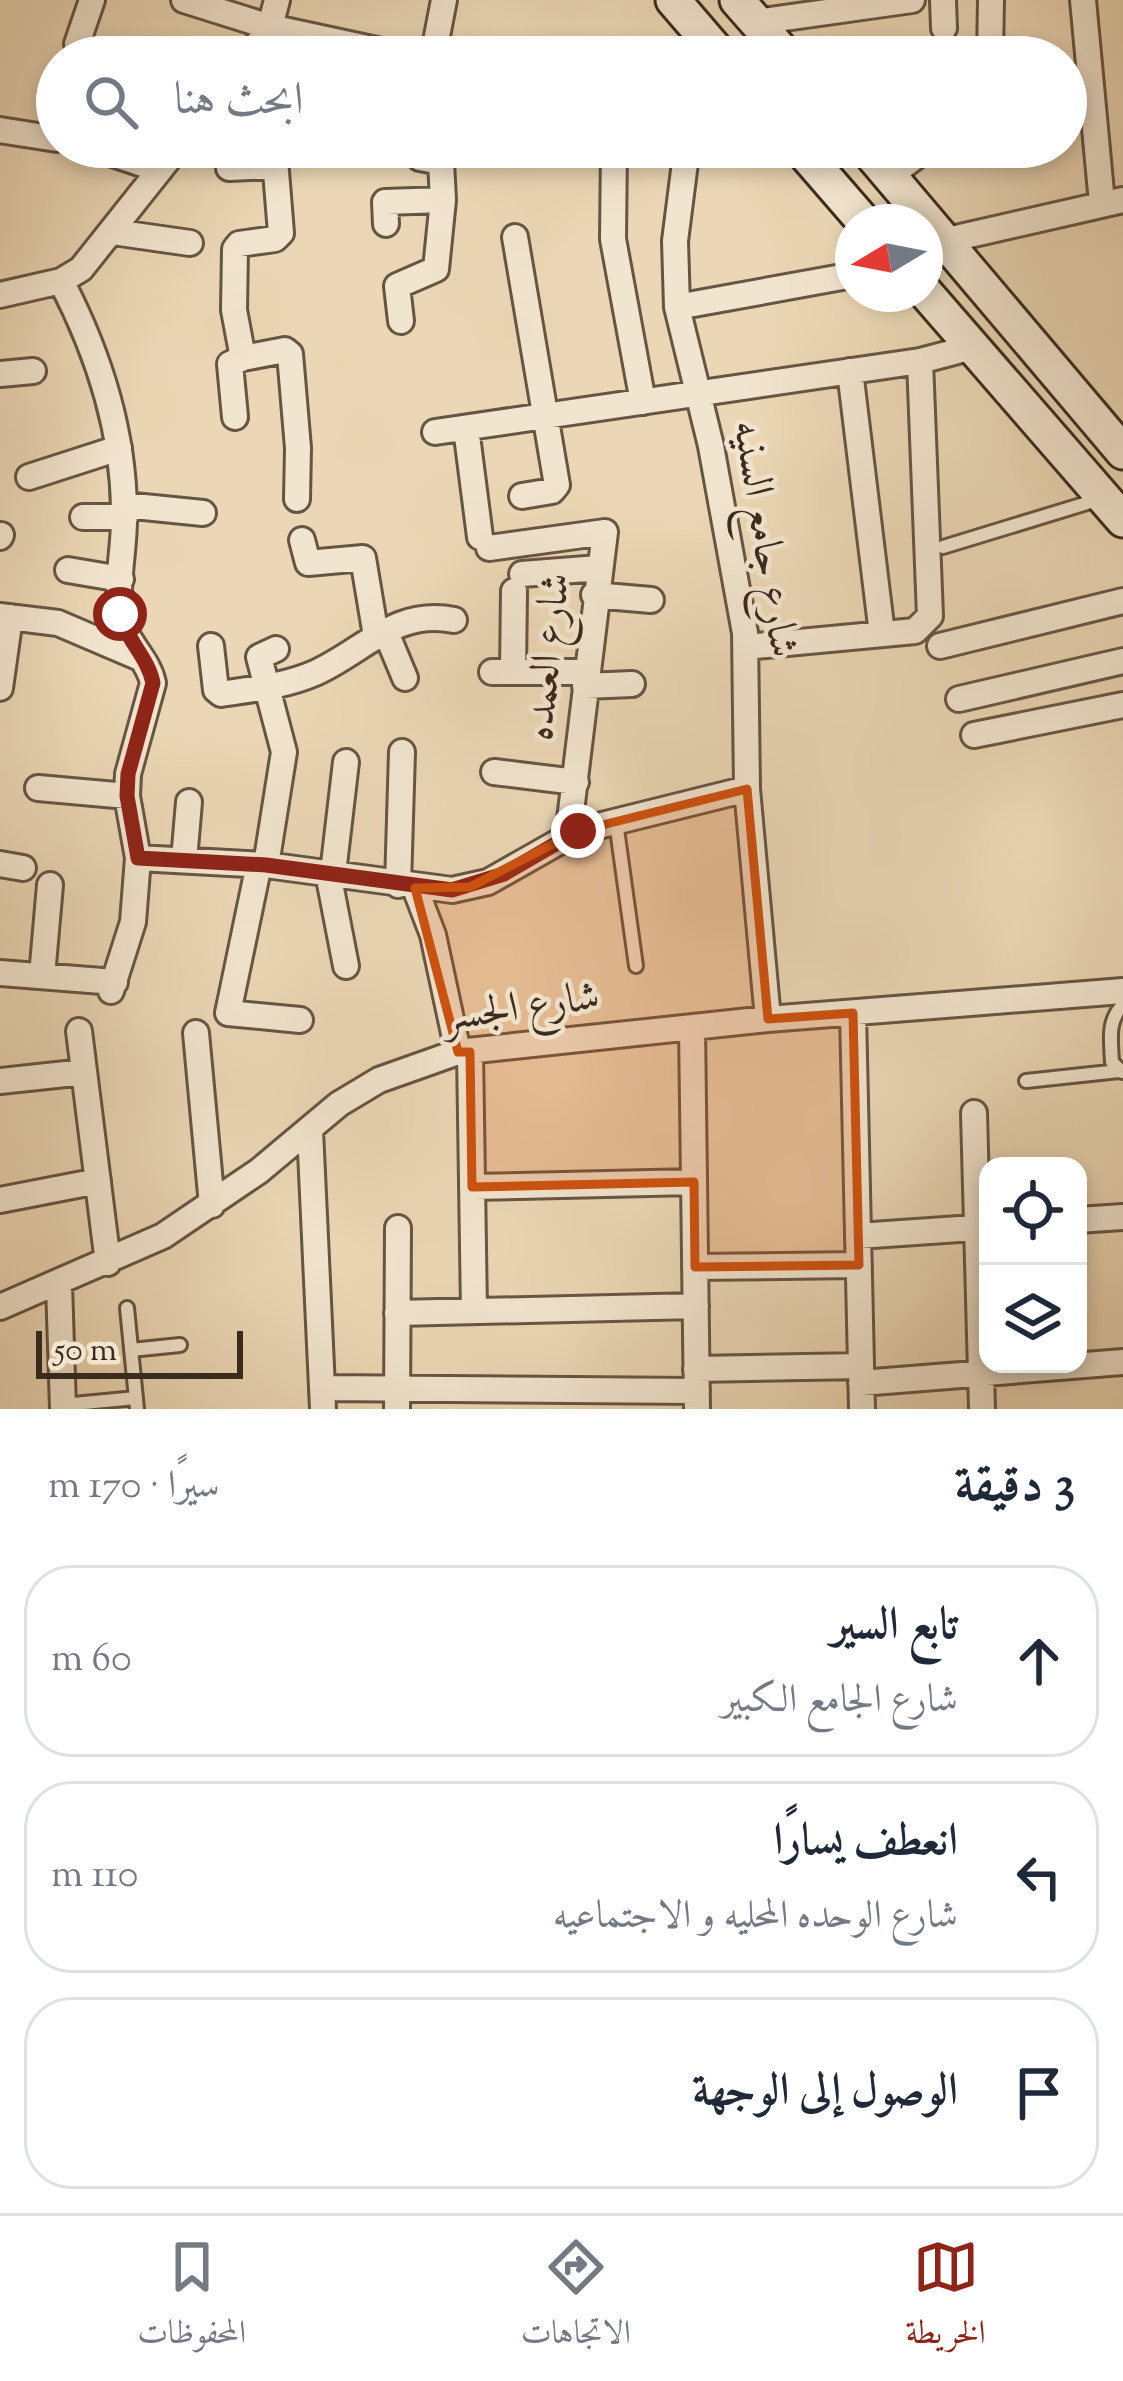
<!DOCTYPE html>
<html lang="ar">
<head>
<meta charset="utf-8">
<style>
  :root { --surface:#fff; --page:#f2f2f3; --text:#1f2937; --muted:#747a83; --line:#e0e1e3; --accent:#8f2418 }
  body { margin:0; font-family:"Sorts Mill Goudy",Amiri,serif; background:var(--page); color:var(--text); direction:rtl }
  .controls { position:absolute; right:36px; bottom:36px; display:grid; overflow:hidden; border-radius:24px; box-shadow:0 6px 18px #0003 }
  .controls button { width:108px; height:108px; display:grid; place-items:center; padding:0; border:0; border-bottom:3px solid var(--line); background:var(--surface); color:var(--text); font:60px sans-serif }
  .compass { position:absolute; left:835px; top:204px; width:108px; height:108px; border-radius:50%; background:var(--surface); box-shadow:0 6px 18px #0003; rotate:260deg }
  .scale { position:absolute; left:36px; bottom:30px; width:207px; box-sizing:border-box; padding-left:12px; border:6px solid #3b2a1e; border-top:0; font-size:33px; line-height:42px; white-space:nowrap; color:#3b2a1e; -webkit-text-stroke:9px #f2e5cf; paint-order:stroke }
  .stop { position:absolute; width:36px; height:36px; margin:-27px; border:9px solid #8f2418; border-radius:50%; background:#fff }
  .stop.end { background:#8f2418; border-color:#fff; box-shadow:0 3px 12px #0008 }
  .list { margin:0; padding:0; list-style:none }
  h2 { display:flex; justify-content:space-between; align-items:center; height:156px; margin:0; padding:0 48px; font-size:51px }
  h2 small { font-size:39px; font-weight:400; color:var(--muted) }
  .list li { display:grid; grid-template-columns:78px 1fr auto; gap:36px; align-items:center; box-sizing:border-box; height:192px; margin:0 24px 24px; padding:0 24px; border:3px solid var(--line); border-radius:48px }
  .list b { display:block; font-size:45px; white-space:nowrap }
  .list p { margin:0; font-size:39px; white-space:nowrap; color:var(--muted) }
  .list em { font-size:39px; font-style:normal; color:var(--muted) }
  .icon { flex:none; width:66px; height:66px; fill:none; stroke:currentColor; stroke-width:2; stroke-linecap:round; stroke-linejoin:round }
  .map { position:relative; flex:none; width:1123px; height:1409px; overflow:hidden; direction:ltr }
  .search { position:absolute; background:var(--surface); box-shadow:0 6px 18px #0003; left:36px; right:36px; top:36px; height:132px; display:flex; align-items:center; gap:30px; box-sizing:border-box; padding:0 42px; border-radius:66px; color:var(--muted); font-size:45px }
  .sheet { height:804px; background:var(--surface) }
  nav { display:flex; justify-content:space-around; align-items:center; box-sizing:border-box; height:168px; border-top:3px solid var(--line); background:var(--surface); font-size:33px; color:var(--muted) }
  nav a { display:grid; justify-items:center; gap:6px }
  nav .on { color:var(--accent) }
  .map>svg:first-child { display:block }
</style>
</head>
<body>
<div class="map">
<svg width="1123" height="1409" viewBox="0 0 1123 1409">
  <rect width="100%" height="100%" fill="#ebd7b5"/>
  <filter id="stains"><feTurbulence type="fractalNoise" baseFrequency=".00167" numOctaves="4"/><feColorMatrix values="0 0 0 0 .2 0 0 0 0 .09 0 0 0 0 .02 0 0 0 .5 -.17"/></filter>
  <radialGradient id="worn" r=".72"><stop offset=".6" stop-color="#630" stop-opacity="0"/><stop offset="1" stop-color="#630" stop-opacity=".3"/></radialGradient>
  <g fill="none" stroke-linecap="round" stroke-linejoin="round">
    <defs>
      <path id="service" d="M943,547L1097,500
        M616,822L636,966
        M1122,1072L1112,1062C1111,1040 1107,1021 1123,1005
        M1026,1081L1119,1071
        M127,1308L137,1409
        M131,1350L180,1345
        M63,1405L136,1398"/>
      <path id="minor" d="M184,0L270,27L409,57
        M943,0L944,28
        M1083,0L1102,203
        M756,22L912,0
        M77,44L92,0
        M248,57L270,27L277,0
        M433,57L444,0
        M990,57L991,0
        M0,130L57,139
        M92,147L160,170
        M614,147L613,239L643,402
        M687,147L675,241L677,307L711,446L745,633L747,789L768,1019
        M229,168L276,166
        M890,176L928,147
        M386,224L385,202L443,200
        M113,232L190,243
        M515,237L557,485L552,491L522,496
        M943,241L1123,200
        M61,281C99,354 124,431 124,514C125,548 115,584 121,617C125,643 148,658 153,683L128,774L127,796L138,858L133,922L111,991
        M0,295L61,281L81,269L178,147
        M677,307L853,275
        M401,321L397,286L436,269L443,200L441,162L420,158L416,147
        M243,358L285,350L290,354L298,448L297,499
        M850,371L882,634
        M0,374L33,371
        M235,417L230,364L243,358L234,310L235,249L239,244L275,239L281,233L274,147
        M466,428L480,537
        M435,432L920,361L973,347
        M29,477L119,448
        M124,505L203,513
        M83,517H125
        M0,537L1,535
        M302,540L308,563L363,558L376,636
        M489,548L605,532L568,836
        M68,570L121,579
        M522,574L599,568
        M594,595L651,600
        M0,616L58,623L140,658
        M385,630L405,678
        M211,646L216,690L221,694C253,689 285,686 315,673C364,651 396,608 454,620
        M940,646L1123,601
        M746,647L915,631L930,616L920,361
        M492,672H586
        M513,672L514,591
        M585,686L632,684
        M0,688L10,617
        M959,699L1123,661
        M974,735L1123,705
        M494,772L576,782
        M38,788L127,796
        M138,858L266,865L452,890L488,882L578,831L747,789
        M184,860L189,802
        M0,864L23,868
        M259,864L228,1013L300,1020
        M266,865L284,752L259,657L276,649
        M328,873L346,966
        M333,873L346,762
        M398,885L402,752
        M415,888L433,935L458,1052
        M0,973L115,982
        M42,976L50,885
        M853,1013L862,1409
        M692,1027L697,1409
        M79,1031L108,1263
        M196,1033L212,1205
        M470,1052L474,1311
        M0,1081L84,1072
        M974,1113L982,1409
        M310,1130L323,1409
        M472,1187L694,1182
        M0,1200L98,1181
        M1078,1220L1123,1217
        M858,1236L988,1227
        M695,1267L859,1265
        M59,1284L63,1409
        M0,1307L163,1236L259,1171L339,1104L379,1080L458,1052L768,1019L1123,991
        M397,1313L696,1306
        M696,1369L861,1366
        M861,1383L1123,1362
        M324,1388L697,1391
        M397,1409L398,1228"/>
      <path id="secondary" d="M673,0L722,57
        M737,0L787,57
        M799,147L864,222
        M865,147L1123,452
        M925,292L1123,520"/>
    </defs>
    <use href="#service" stroke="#675544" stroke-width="18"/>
    <use href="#minor" stroke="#675544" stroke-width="30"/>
    <use href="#secondary" stroke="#3b2a1e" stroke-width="39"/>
    <use href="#service" stroke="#f2e5cf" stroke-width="12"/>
    <use href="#minor" stroke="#f2e5cf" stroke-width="24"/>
    <use href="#secondary" stroke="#f2e5cf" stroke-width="33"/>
  </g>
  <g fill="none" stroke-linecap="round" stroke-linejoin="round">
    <path stroke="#8f2418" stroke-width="15" d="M120,614C126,640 148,657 153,683L128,774L127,796L138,858L266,865L452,890L504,874L578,831"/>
  </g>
  <path fill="#ce520f" fill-opacity="0.2" stroke="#ce520f" stroke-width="9" stroke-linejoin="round" d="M747,789L768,1019L853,1013L859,1265L695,1267L694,1182L472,1187L470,1052H458L415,888L470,887L578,831Z"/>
  <g text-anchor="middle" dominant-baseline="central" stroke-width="9" stroke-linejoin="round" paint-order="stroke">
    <g font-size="42" fill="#3b2a1e" stroke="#f2e5cf">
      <text transform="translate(763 539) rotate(81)">شارع جامع السنيه</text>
      <text transform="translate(550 657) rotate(-84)">شارع العمده</text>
      <text transform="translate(522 1009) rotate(-8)">شارع الجسر</text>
    </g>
  </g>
  <rect width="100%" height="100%" filter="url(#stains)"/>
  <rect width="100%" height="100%" fill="url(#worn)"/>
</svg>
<div class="controls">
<button><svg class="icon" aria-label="locate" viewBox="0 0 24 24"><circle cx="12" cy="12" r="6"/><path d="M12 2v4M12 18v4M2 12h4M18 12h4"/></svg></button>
<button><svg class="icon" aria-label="layers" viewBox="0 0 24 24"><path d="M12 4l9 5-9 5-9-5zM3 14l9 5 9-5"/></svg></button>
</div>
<svg class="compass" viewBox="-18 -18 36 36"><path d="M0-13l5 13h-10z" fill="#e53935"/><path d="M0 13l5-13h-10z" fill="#747a83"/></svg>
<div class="scale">50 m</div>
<div class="stop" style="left:120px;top:614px"></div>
<div class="stop end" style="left:578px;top:831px"></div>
<div class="search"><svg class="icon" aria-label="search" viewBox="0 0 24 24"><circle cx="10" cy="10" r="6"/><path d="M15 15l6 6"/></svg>ابحث هنا</div>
</div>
<section class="sheet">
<h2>3 دقيقة<small>سيرًا · 170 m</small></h2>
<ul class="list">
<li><svg class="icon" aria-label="ahead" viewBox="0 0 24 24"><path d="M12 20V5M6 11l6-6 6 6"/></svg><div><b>تابع السير</b><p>شارع الجامع الكبير</p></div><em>60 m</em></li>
<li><svg class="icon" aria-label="left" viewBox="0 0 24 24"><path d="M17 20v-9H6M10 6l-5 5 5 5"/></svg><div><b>انعطف يسارًا</b><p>شارع الوحده المحليه و الاجتماعيه</p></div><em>110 m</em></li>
<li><svg class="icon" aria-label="arrive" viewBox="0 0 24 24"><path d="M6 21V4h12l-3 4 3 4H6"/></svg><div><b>الوصول إلى الوجهة</b></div></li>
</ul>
</section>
<nav>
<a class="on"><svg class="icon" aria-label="map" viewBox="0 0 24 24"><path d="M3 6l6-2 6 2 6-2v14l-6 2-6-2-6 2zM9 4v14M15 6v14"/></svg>الخريطة</a>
<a><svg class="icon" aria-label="directions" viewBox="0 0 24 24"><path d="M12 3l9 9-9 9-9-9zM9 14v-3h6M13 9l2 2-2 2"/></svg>الاتجاهات</a>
<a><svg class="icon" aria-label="saved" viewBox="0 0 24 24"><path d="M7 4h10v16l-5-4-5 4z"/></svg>المحفوظات</a>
</nav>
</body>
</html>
